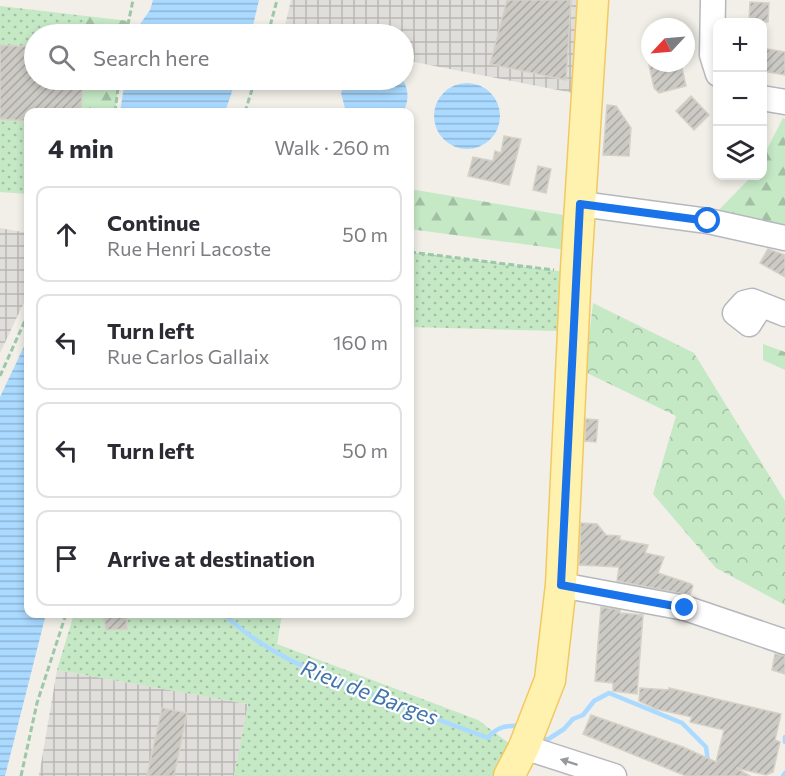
<!DOCTYPE html>
<html lang="en">
<head>
<meta charset="utf-8">
<style>
  :root { --surface:#fff; --page:#f2f2f3; --text:#2b2b33; --muted:#7c7c81; --line:#e1e1e2 }
  body { margin:0; font-family:Commissioner,sans-serif; background:var(--page); color:var(--text) }
  .controls { position:absolute; right:18px; top:18px; display:grid; overflow:hidden; border-radius:12px; box-shadow:0 3px 9px #0003 }
  .controls button { width:54px; height:54px; display:grid; place-items:center; padding:0; border:0; border-bottom:2px solid var(--line); background:var(--surface); color:var(--text); font:30px sans-serif }
  .compass { position:absolute; left:641px; top:18px; width:54px; height:54px; border-radius:50%; background:var(--surface); box-shadow:0 3px 9px #0003; rotate:244deg }
  .stop { position:absolute; width:18px; height:18px; margin:-14px; border:4px solid #1a73e8; border-radius:50%; background:#fff }
  .stop.end { background:#1a73e8; border-color:#fff; box-shadow:0 2px 6px #0008 }
  .list { margin:0; padding:0; list-style:none }
  h2 { display:flex; justify-content:space-between; align-items:center; height:78px; margin:0; padding:0 24px; font-size:26px }
  h2 small { font-size:20px; font-weight:400; color:var(--muted) }
  .list li { display:grid; grid-template-columns:39px 1fr auto; gap:18px; align-items:center; box-sizing:border-box; height:96px; margin:0 12px 12px; padding:0 12px; border:2px solid var(--line); border-radius:12px }
  .list b { display:block; font-size:22px; white-space:nowrap }
  .list p { margin:0; font-size:20px; white-space:nowrap; color:var(--muted) }
  .list em { font-size:20px; font-style:normal; color:var(--muted) }
  .icon { flex:none; width:33px; height:33px; fill:none; stroke:currentColor; stroke-width:2; stroke-linecap:round; stroke-linejoin:round }
  .map { position:relative; flex:none; width:785px; height:776px; overflow:hidden }
  .search { position:absolute; background:var(--surface); box-shadow:0 3px 9px #0003; left:24px; top:24px; width:390px; height:66px; display:flex; align-items:center; gap:15px; box-sizing:border-box; padding:0 21px; border-radius:33px; color:var(--muted); font-size:22px }
  .panel { position:absolute; background:var(--surface); box-shadow:0 3px 9px #0003; left:24px; top:108px; width:390px; height:510px; border-radius:12px }
  .map>svg:first-child { display:block }
</style>
</head>
<body>
<div class="map">
<svg width="785" height="776" viewBox="0 0 785 776">
  <defs>
    <pattern id="industrial-grid" width="8" height="8" patternUnits="userSpaceOnUse" patternTransform="scale(1.5)"><rect width="8" height="8" fill="#e0deda"/><path d="M0 4h8M4 0v8" fill="none" stroke="#b9b8b5"/></pattern>
    <pattern id="grass-dots" width="8" height="8" patternUnits="userSpaceOnUse" patternTransform="scale(1.5)"><rect width="8" height="8" fill="#c5e8c5"/><path d="M2 2h.1M6 6h.1" fill="none" stroke="#a3c0a4" stroke-width="1.8" stroke-linecap="round"/></pattern>
    <pattern id="forest-firs" width="22" height="20" patternUnits="userSpaceOnUse" patternTransform="scale(1.5)"><rect width="22" height="20" fill="#c5e8c5"/><path d="M5 1l3.5 6h-7zM16 11l3.5 6h-7z" fill="#a3c0a4"/></pattern>
    <pattern id="park-crowns" width="20" height="18" patternUnits="userSpaceOnUse" patternTransform="scale(1.5)"><rect width="20" height="18" fill="#c5e8c5"/><path d="M2 6a3 3 0 1 1 6 0M12 15a3 3 0 1 1 6 0" fill="none" stroke="#a3c0a4"/></pattern>
    <pattern id="water-rules" width="6" height="5" patternUnits="userSpaceOnUse" patternTransform="scale(1.5)"><rect width="6" height="5" fill="#aadaff"/><path d="M0 2.5h6" fill="none" stroke="#8eb4d2"/></pattern>
    <pattern id="building-hatch" width="6" height="6" patternUnits="userSpaceOnUse" patternTransform="scale(1.5)"><rect width="6" height="6" fill="#cccac5"/><path d="M-1 1l2-2M0 6l6-6M5 7l2-2" fill="none" stroke="#a9a8a4"/></pattern>
  </defs>
  <rect width="100%" height="100%" fill="#f1efe8"/>
  <path fill="url(#industrial-grid)" d="M291,0H585L578,94L404,60V34H283Z
    M0,228L28,233V294L0,353Z
    M57,670L248,704L234,776H39Z"/>
  <path fill="url(#grass-dots)" d="M0,6L86,16L84,34H34V80H79L75,112H28V194L0,192Z
    M410,252L566,272L558,331L410,327Z
    M74,614H282L277,644L478,720L510,744L493,776H234L248,704L57,670Z"/>
  <path fill="url(#forest-firs)" d="M86,16L129,21L127,34H84Z
    M79,80H119L115,112H75Z
    M783,118L785,119V238L708,221L752,176H762L763,157Z
    M410,189L569,216L567,250L410,229Z
    M763,344L785,352V370L763,360Z"/>
  <path fill="url(#park-crowns)" d="M593,303L694,353L785,501V605L716,568L653,494L676,416L585,372Z"/>
  <path fill="url(#water-rules)" d="M153,0H259L251,34H133L150,10Z
    M125,80H236L225,112H120Z
    M346,80H403C409,91 409,101 403,112H346L341,93Z
    M434 116a33 33 0 1 1 66 0a33 33 0 1 1-66 0Z
    M28,338V614H46L5,776H0V397Z"/>
  <g fill="none" stroke-linecap="round" stroke-linejoin="round">
    <path stroke="#aadaff" stroke-width="4.5" d="M224,614C264,653 312,671 364,691C405,707 447,723 488,738C497,726 508,725 522,726
      M785,737V742
      M544,738L547,740L564,729L573,719L583,715L594,701L609,693L682,723L706,747L708,761
      M783,776L785,773"/>
  </g>
  <path fill="url(#building-hatch)" stroke="#d6d1c6" stroke-width="1.5" d="M507,0H571L566,80L490,64Z
    M750,2L769,3L768,22H749Z
    M0,45L34,47V80H83L81,112H28V121L0,119Z
    M762,48L785,52V75L762,71Z
    M657,63H681L686,86L659,93L654,88L649,65Z
    M691,96L709,115L694,130L676,111Z
    M607,105L616,106L631,128L629,156L603,155Z
    M504,136L521,139L509,185L468,176L473,157L493,161L495,151L501,153Z
    M538,166L551,169L546,193L533,190Z
    M768,249L785,255V277L760,263Z
    M586,419L598,420L596,442L585,441Z
    M581,523L597,524L606,535L620,536V540L648,545L645,553L664,557L658,573L691,584L693,586L690,595L617,581L619,567L579,565Z
    M601,607L620,610V613L643,615L637,694L613,691V683L595,681Z
    M126,616L127,629L106,630L104,618Z
    M775,654L785,656V674L772,670Z
    M640,688L669,690V688L781,714L775,740L780,742L773,772L766,775L736,768L750,776H686L583,734L591,715L683,747L716,762L724,730L690,722L692,717L656,709L639,701Z
    M162,708L187,713L174,776H147Z"/>
  <g fill="none" stroke-linecap="round" stroke-linejoin="round">
    <defs>
      <path id="minor" d="M713,0L712,55L718,74
        M762,98L785,102
        M581,204L708,221L785,238
        M761,305L749,324L735,313L744,303L752,301L785,314
        M561,585L685,608L785,642
        M524,747L614,776"/>
      <path id="major" d="M509,776L524,747L550,680L561,585L576,269L593,0"/>
    </defs>
    <use href="#minor" stroke="#b5b8bc" stroke-width="27"/>
    <use href="#major" stroke="#f2c960" stroke-width="33"/>
    <path stroke="#9cc7a9" stroke-width="3" stroke-dasharray="6 3" stroke-linecap="butt" d="M126,34L133,0
      M268,34L277,0
      M115,112L119,80
      M245,112L255,80
      M410,252L554,270
      M0,376L28,314
      M21,776L37,703L66,614"/>
    <use href="#minor" stroke="#fff" stroke-width="24"/>
    <use href="#major" stroke="#fff2af" stroke-width="30"/>
  </g>
  <defs><path id="oneway-solid" d="M-6-.8H1V-3.2L6.5 0L1 3.2V.8H-6Z" transform="scale(1.5)"/></defs>
  <use fill="#979a9d" href="#oneway-solid" transform="translate(569 762) rotate(-162)"/>
  <g fill="none" stroke-linecap="round" stroke-linejoin="round">
    <path stroke="#1a73e8" stroke-width="8" d="M685,608L561,585L580,204L708,221"/>
  </g>
  <g text-anchor="middle" dominant-baseline="central" stroke-width="4.5" stroke-linejoin="round" paint-order="stroke">
    <g font-size="22" font-style="italic" fill="#4174aa" stroke="#fff">
      <text transform="translate(370 692) rotate(21)">Rieu de Barges</text>
    </g>
  </g>
</svg>
<div class="controls">
<button>+</button>
<button>−</button>
<button><svg class="icon" aria-label="layers" viewBox="0 0 24 24"><path d="M12 4l9 5-9 5-9-5zM3 14l9 5 9-5"/></svg></button>
</div>
<svg class="compass" viewBox="-18 -18 36 36"><path d="M0-13l5 13h-10z" fill="#e53935"/><path d="M0 13l5-13h-10z" fill="#7c7c81"/></svg>
<div class="stop" style="left:708px;top:221px"></div>
<div class="stop end" style="left:685px;top:608px"></div>
<div class="search"><svg class="icon" aria-label="search" viewBox="0 0 24 24"><circle cx="10" cy="10" r="6"/><path d="M15 15l6 6"/></svg>Search here</div>
<section class="panel">
<h2>4 min<small>Walk · 260 m</small></h2>
<ul class="list">
<li><svg class="icon" aria-label="ahead" viewBox="0 0 24 24"><path d="M12 20V5M6 11l6-6 6 6"/></svg><div><b>Continue</b><p>Rue Henri Lacoste</p></div><em>50 m</em></li>
<li><svg class="icon" aria-label="left" viewBox="0 0 24 24"><path d="M17 20v-9H6M10 6l-5 5 5 5"/></svg><div><b>Turn left</b><p>Rue Carlos Gallaix</p></div><em>160 m</em></li>
<li><svg class="icon" aria-label="left" viewBox="0 0 24 24"><path d="M17 20v-9H6M10 6l-5 5 5 5"/></svg><div><b>Turn left</b></div><em>50 m</em></li>
<li><svg class="icon" aria-label="arrive" viewBox="0 0 24 24"><path d="M6 21V4h12l-3 4 3 4H6"/></svg><div><b>Arrive at destination</b></div></li>
</ul>
</section>
</div>
</body>
</html>
